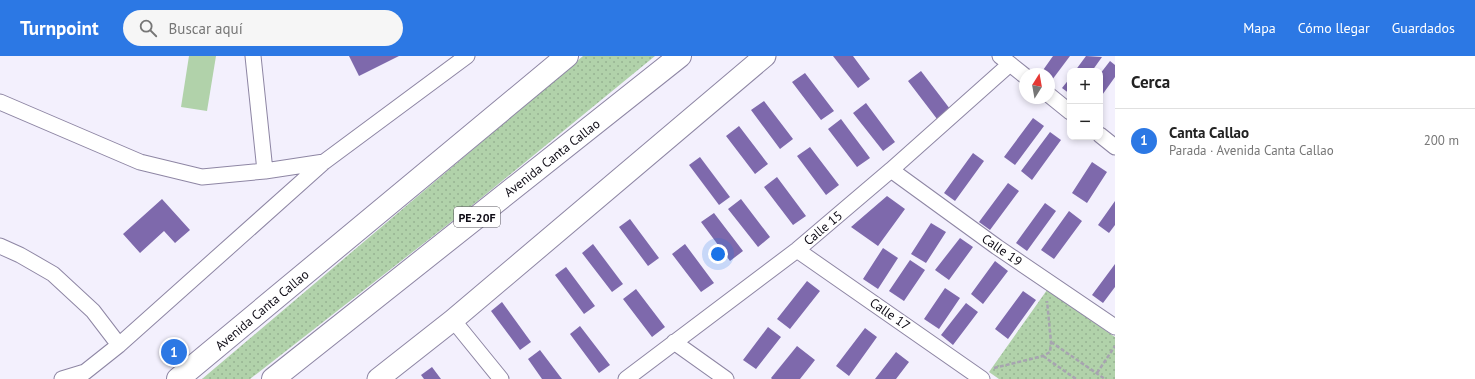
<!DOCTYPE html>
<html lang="es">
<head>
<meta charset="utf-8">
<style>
  :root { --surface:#fff; --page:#f6f6f6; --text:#222; --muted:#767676; --line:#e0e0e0; --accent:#2c78e4 }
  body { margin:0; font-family:"PT Sans",sans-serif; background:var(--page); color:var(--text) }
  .controls { position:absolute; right:12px; top:12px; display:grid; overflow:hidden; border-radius:8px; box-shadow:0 2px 6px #0003 }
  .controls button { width:36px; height:36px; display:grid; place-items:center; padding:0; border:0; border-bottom:1px solid var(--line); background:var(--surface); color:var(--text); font:20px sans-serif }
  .compass { position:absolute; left:1019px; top:12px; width:36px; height:36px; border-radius:50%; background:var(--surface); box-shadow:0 2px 6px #0003; rotate:11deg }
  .you { position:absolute; left:718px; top:198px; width:14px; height:14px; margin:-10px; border:3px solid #fff; border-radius:50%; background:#1a73e8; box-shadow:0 0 0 6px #1a73e833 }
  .badge { display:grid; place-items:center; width:26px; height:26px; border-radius:50%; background:var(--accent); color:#fff; font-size:13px; font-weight:700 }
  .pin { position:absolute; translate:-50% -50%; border:2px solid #fff; box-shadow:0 1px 4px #0006 }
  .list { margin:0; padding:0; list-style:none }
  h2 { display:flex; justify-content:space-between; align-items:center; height:52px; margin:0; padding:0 16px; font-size:17px }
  h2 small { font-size:13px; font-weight:400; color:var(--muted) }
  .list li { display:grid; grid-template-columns:26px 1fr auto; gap:12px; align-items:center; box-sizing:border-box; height:64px; padding:0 16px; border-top:1px solid var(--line) }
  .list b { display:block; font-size:15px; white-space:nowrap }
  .list p { margin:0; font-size:13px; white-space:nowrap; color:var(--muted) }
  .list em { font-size:13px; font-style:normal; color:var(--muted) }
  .icon { flex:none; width:22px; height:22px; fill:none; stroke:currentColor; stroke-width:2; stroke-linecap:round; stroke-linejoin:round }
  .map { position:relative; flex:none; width:1115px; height:323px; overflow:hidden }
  header { display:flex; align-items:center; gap:24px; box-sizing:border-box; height:56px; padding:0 20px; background:var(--accent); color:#fff }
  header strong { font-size:19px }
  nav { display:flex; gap:22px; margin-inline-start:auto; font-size:14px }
  .search { width:280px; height:36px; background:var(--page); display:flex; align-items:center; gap:10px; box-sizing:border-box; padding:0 14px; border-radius:22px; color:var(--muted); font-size:15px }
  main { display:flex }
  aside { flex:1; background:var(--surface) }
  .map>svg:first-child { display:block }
</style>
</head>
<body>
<header>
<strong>Turnpoint</strong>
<div class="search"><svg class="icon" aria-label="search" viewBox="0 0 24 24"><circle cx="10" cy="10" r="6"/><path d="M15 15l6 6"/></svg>Buscar aquí</div>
<nav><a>Mapa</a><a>Cómo llegar</a><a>Guardados</a></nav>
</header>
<main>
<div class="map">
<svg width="1115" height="323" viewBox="0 0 1115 323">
  <defs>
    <pattern id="grass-dots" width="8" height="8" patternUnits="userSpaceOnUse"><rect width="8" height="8" fill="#b1d2aa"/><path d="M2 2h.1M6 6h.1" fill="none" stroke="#97b392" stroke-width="1.8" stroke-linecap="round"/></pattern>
  </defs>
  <rect width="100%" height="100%" fill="#f3f0fd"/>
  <path fill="url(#grass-dots)" d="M583,0H655L469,152L250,323H202Z
    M1047,234L1115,281V323H999L989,316Z"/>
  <path fill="#b1d2aa" d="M189,0H216L207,55L181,51Z"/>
  <path fill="#7e69ac" d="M349,0H399L359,20Z
    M833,0H853L870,23L858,32Z
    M1053,0H1070L1052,24L1049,22V18H1043L1041,17Z
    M1086,0L1102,1L1092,15H1075Z
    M1110,5L1115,9V21L1100,42V18Z
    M921,15L950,53L937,63L908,25Z
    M805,17L834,55L821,64L792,26Z
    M1070,22V38L1062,32Z
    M764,45L793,83L780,93L751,54Z
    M866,47L895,86L883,95L853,57Z
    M1033,62L1044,70L1015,109L1004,101Z
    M841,63L870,102L857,111L828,73Z
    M739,70L768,108L755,118L726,80Z
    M1050,76L1061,84L1032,124L1021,115Z
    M810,91L839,129L826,139L797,100Z
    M973,97L984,105L955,145L944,137Z
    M700,101L730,141L719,149L689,109Z
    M1092,106L1107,116L1087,147L1072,137Z
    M777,121L806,160L793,169L764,131Z
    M1008,127L1019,135L990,174L979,166Z
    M887,140L905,153L878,190L851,171Z
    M162,143L190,174L175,187L164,175L140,197L123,178Z
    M741,143L770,181L758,191L728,153Z
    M1115,145V169L1109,177L1098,169Z
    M1045,147L1056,155L1027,195L1016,187Z
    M1069,155L1082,165L1054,203L1041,194Z
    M714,157L743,195L730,205L701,166Z
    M630,163L659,202L648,210L619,171Z
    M931,167L946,176L926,207L911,198Z
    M960,182L973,191L949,224L935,214Z
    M593,188L623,228L612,236L582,197Z
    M685,188L714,227L701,236L672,198Z
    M883,192L898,202L878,233L863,223Z
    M910,204L925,214L904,245L889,235Z
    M995,205L1008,215L983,248L971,238Z
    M1115,208V231L1103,247L1092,239Z
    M566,211L595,250L584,258L555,219Z
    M807,225L820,235L790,273L777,263Z
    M945,232L960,242L939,273L924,263Z
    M636,233L665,271L652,281L623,243Z
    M1023,235L1036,244L1008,283L995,273Z
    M502,246L531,286L520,294L491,255Z
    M966,247L978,256L953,289L941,279Z
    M580,270L610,309L599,317L570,278Z
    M768,271L781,281L756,313L743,304Z
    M865,272L877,281L849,320L836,310Z
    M797,290L815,304L800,323H772L771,322Z
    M540,294L562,323H542L528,303Z
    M896,296L909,306L896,323H875Z
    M432,311L441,323H424L421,319Z"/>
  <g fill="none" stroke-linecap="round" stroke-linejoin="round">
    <defs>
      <path id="street" d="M253,0L265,115
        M1000,0L1025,20
        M1049,39L1070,56
        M0,46L140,106L202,121L265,115L324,106
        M1100,79L1115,91
        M891,114L997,191L1115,271
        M0,190L20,199L53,218L93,255L119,289
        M797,194L982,323
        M453,264L501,323
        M674,286L726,323
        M62,323L85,316L119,289L324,106L467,0
        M626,323L797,194L891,114L1010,8"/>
      <path id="secondary" d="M378,323L453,264L765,0"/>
      <path id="primary" d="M178,323L567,0
        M273,323L680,0"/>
    </defs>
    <use href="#street" stroke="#8e86a4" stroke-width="17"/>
    <use href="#secondary" stroke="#8e86a4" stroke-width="23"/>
    <use href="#primary" stroke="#8e86a4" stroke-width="24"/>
    <path stroke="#a7a4b0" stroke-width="2.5" stroke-dasharray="4 2" stroke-linecap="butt" d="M1051,286L1105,323
      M1043,300L1076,323
      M994,312L1043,300L1050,296L1051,286L1047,245
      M1097,317L1115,290"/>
    <use href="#street" stroke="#fff" stroke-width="15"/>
    <use href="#secondary" stroke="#fff" stroke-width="21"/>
    <use href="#primary" stroke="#fff" stroke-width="22"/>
  </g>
  <g text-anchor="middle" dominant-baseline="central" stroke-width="4" stroke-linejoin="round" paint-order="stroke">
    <rect fill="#fff" stroke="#57555c" stroke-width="1" x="454" y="151" width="46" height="20" rx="3"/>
    <g font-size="12" font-weight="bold" fill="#0f0c16">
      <text x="477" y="161">PE-20F</text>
    </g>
    <g font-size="13" fill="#0f0c16" stroke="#fff">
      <text transform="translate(552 102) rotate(-38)">Avenida Canta Callao</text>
      <text transform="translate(823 172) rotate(-40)">Calle 15</text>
      <text transform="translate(1002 194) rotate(35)">Calle 19</text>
      <text transform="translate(262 254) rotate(-40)">Avenida Canta Callao</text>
      <text transform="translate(890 258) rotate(35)">Calle 17</text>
    </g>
  </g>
</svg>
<div class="controls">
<button>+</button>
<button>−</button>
</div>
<svg class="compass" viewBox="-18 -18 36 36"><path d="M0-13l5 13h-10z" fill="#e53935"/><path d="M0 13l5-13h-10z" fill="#767676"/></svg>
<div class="you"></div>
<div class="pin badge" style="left:174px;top:296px">1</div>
</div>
<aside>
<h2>Cerca<small></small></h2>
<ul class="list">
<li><span class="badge">1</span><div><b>Canta Callao</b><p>Parada · Avenida Canta Callao</p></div><em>200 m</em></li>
</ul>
</aside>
</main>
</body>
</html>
